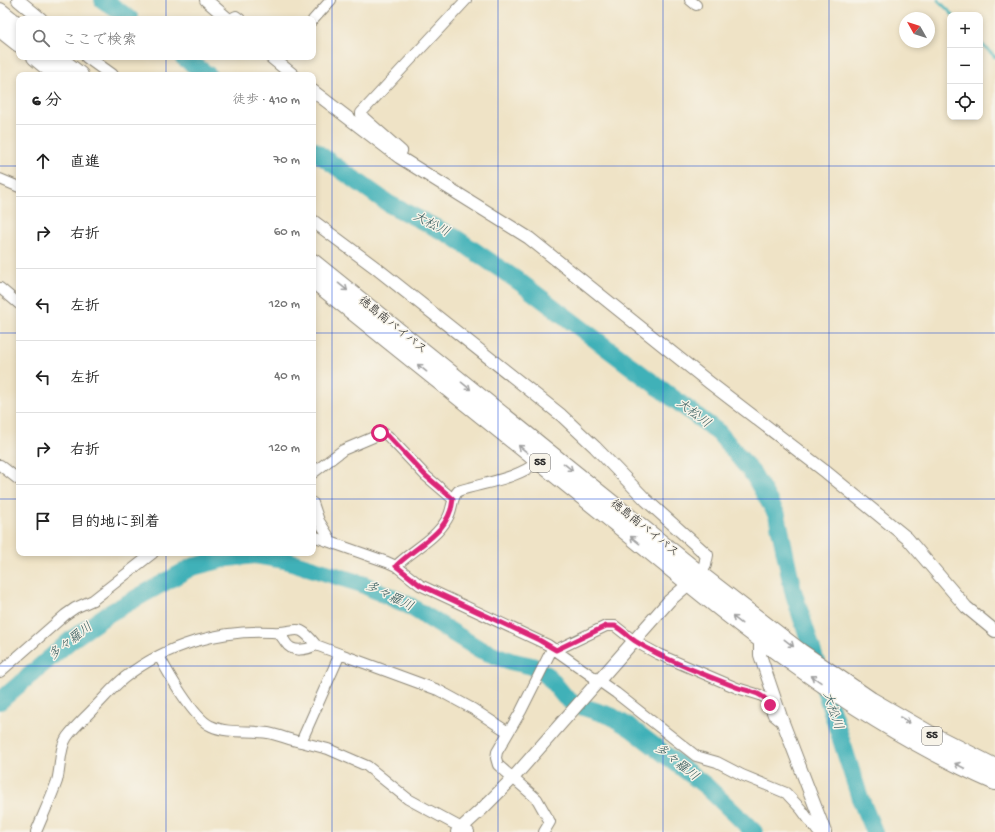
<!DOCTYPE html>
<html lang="ja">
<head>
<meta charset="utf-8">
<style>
  :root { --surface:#fff; --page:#f2f2f2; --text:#222; --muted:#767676; --line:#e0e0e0 }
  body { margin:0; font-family:"Gochi Hand","Klee One",sans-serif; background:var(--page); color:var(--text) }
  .controls { position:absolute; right:12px; top:12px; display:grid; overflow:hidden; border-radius:8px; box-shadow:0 2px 6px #0003 }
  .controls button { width:36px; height:36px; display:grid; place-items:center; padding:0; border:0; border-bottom:1px solid var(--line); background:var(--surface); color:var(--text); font:20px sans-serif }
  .compass { position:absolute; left:899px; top:12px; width:36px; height:36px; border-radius:50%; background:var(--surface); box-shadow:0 2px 6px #0003; rotate:309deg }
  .stop { position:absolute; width:12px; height:12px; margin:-9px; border:3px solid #db2777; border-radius:50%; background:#fff }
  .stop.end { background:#db2777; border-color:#fff; box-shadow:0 1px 4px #0008 }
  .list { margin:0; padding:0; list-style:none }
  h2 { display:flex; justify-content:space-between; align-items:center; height:52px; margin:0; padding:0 16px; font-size:17px }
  h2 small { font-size:13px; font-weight:400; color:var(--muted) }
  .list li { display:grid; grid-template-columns:26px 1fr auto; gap:12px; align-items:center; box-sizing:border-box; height:72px; padding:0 16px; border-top:1px solid var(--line) }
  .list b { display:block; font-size:15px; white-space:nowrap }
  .list em { font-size:13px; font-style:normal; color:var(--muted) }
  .icon { flex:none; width:22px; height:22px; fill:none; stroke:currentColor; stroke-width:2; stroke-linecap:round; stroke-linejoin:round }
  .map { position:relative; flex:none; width:995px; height:832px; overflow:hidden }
  .search { position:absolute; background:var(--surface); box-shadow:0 2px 6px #0003; left:16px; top:16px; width:300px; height:44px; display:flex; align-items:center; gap:10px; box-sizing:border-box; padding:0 14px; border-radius:8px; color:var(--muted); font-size:15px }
  .panel { position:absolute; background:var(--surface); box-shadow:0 2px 6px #0003; left:16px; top:72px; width:300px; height:484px; border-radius:8px }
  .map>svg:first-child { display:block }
</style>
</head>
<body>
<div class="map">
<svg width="995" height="832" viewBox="0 0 995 832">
  <rect width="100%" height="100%" fill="#f7f3e8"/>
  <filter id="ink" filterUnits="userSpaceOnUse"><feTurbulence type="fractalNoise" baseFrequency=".025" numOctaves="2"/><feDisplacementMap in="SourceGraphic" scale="8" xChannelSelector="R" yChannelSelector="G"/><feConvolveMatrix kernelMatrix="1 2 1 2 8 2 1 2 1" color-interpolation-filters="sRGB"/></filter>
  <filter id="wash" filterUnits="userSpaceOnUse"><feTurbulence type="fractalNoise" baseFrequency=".012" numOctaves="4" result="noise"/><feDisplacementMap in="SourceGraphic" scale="16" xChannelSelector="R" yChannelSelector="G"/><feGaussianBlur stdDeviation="0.9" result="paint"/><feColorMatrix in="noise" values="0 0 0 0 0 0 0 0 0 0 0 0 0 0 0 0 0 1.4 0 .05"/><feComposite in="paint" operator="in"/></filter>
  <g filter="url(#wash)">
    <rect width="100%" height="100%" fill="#efe3c6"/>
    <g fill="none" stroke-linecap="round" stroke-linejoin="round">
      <path stroke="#41b1b8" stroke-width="3" d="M938,0L953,15
        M980,42L995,57"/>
      <path stroke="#41b1b8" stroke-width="18" d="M103,0L130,19
        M183,57L208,75
        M313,150L389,204L454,237L521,283L719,433L753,474L777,515L793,591L860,798L874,832
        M0,701L72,639L108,614L192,567L228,558L255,555L285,560L362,584L408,605L479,649L510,661L532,666L548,676L565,697L574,704L611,716L632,729L706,786L754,832"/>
    </g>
  </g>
  <g filter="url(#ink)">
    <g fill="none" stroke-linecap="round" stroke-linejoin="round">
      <defs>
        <path id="minor" d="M690,0L696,5
          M230,19L236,16L240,19
          M313,20L331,0
          M399,157L402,151L361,115V113L466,0
          M0,179L19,187
          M0,288L19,304
          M0,465L19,480
          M313,473L343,450L383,433L388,436L426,476L453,499
          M313,503L319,521L329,537V541
          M313,536L387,562L396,566L420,585L548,645L616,693L696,756L717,762L742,775L786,793L801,809L818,832
          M396,566C412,550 435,540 447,519C453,510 451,498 458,491C486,482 515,480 539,461
          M278,633C282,636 283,639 286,643C292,653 307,650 316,645L340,654
          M556,650L606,626H615L634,641L658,654L737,688L760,695L767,699L773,715L779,720H782
          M159,656C168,673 194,719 211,726C228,734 250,730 268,733C279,735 290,740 301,742
          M0,672L65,615L75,608L93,600L153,553
          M36,832C43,815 51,798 57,781C61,767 59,749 67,737C75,726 87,716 96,706C105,697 114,686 124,678C166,645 220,629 272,632C298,634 296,620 316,645
          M469,832L408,799L367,766L328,749L301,742L340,654L438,690L473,709L508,732
          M544,832L550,822L537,799L498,765L496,758L497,752L521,711L552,649"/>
        <path id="tertiary" d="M18,0L41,19
          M206,0L228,19
          M87,57L112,75
          M271,57L293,75
          M313,91L399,157L529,238L710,383L826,472L907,538L966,607L995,631
          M313,221L376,268L561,415L595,447L646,500L707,555L705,565L700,574L669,601L513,778L482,809L457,832
          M760,638V655L782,720L825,832"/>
        <path id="trunk" d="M0,11L19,26
          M0,29L19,44
          M35,57L57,75
          M57,57L80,75
          M313,262L700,574L801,652L871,700L930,734L995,767
          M313,280C412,360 511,439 609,518C729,617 851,719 995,782"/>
      </defs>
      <use href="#minor" stroke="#8d8778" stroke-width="12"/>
      <use href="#tertiary" stroke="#8d8778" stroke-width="14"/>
      <use href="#trunk" stroke="#8d8778" stroke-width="18"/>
      <use href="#minor" stroke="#fff" stroke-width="10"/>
      <use href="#tertiary" stroke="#fff" stroke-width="12"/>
      <use href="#trunk" stroke="#fff" stroke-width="16"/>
    </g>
    <defs><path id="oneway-shaft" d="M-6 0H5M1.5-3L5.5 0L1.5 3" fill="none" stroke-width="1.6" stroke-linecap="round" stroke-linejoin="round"/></defs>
    <g stroke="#a0a0a0">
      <use href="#oneway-shaft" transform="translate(343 287) rotate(39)"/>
      <use href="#oneway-shaft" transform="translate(422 368) rotate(-141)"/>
      <use href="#oneway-shaft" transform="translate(466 386) rotate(39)"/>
      <use href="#oneway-shaft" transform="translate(523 449) rotate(-141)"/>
      <use href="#oneway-shaft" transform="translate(568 467) rotate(39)"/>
      <use href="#oneway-shaft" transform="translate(635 540) rotate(-141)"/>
      <use href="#oneway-shaft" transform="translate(737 620) rotate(-142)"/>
      <use href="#oneway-shaft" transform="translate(789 643) rotate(38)"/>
      <use href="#oneway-shaft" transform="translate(816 679) rotate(-145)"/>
      <use href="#oneway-shaft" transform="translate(905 720) rotate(30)"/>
      <use href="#oneway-shaft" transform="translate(960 766) rotate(-153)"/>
    </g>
  </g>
  <g fill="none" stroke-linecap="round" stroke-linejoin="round" filter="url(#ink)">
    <path stroke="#db2777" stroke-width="5" d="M380,433L388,436L426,476L453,499C450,533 417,545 396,566L420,585L539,640L556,650L606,626H615C622,630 628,636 635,641C665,660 702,674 736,687C749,692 763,692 770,705"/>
  </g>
  <path fill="none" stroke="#1d4ed8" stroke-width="1" stroke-opacity="0.55" d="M166,0V19M332,0V832M498,0V832M663,0V832M829,0V832M166,57V75M0,166H19M313,166H995M0,333H19M313,333H995M0,499H19M313,499H995M166,553V832M0,666H995"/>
  <g text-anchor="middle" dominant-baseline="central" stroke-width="3" stroke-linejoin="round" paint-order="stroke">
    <g fill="#f7f3e8" stroke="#686764" stroke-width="1">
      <rect x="530" y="454" width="20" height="18" rx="3"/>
      <rect x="922" y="727" width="20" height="18" rx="3"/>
    </g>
    <g font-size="11" font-weight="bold" fill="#2b2b2b">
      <text x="540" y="463">55</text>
      <text x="932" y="736">55</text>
    </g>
    <g font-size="12" fill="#2b2b2b" stroke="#f7f3e8">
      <text transform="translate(392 326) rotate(39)">徳島南バイパス</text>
      <text transform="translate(644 529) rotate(39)">徳島南バイパス</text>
    </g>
    <g font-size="13" font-style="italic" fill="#335a5c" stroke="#f7f3e8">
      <text transform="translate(431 225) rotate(27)">大松川</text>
      <text transform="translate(693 414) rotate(37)">大松川</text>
      <text transform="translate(389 597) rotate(26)">多々羅川</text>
      <text transform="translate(71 642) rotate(-38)">多々羅川</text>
      <text transform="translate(832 711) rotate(72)">大松川</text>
      <text transform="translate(676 763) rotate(38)">多々羅川</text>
    </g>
  </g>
</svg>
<div class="controls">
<button>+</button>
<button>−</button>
<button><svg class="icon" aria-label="locate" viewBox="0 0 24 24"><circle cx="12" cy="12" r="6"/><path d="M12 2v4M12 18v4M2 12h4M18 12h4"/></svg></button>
</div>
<svg class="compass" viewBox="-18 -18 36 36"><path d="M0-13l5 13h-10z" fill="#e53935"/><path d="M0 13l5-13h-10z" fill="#767676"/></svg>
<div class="stop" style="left:380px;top:433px"></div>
<div class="stop end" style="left:770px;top:705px"></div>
<div class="search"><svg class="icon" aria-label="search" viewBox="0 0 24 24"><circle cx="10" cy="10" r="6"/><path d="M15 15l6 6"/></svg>ここで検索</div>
<section class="panel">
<h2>6 分<small>徒歩 · 410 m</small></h2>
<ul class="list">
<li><svg class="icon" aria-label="ahead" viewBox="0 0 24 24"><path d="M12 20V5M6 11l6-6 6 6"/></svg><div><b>直進</b></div><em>70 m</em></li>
<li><svg class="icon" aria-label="right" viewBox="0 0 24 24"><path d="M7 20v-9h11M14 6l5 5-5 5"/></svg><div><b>右折</b></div><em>60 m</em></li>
<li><svg class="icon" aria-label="left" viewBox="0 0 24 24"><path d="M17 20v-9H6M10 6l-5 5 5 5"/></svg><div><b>左折</b></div><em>120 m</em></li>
<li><svg class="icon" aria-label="left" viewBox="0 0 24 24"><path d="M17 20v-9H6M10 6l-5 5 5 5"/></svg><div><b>左折</b></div><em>40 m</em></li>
<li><svg class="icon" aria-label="right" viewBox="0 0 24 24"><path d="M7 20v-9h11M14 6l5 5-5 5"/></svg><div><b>右折</b></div><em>120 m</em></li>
<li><svg class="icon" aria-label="arrive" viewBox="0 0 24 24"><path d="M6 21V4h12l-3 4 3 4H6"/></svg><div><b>目的地に到着</b></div></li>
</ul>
</section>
</div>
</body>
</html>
